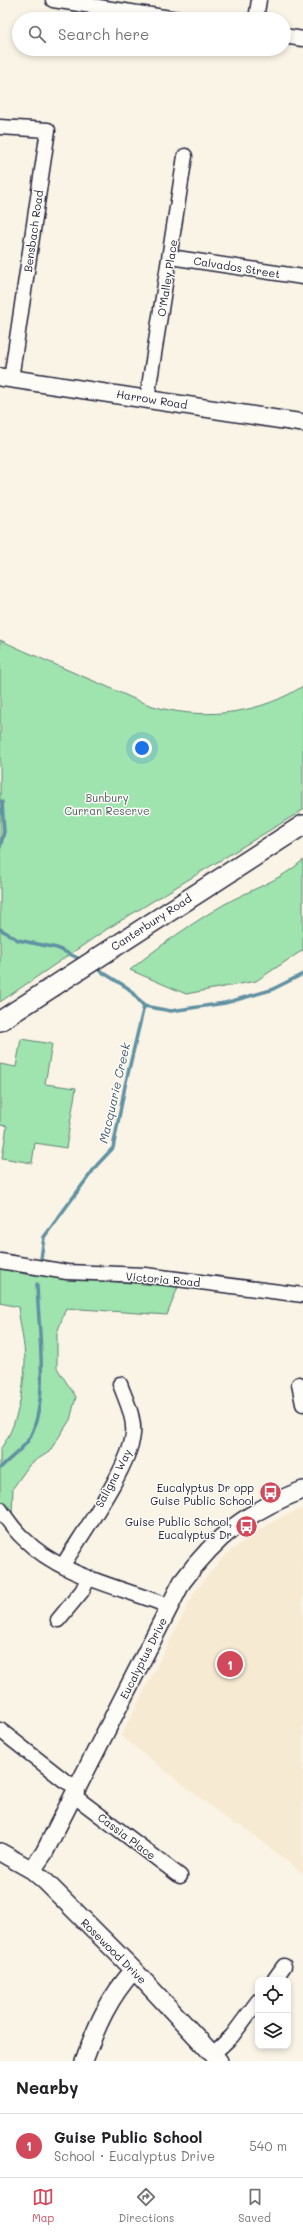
<!DOCTYPE html>
<html lang="en">
<head>
<meta charset="utf-8">
<style>
  :root { --surface:#fff; --page:#f6f6f6; --text:#202124; --muted:#757577; --line:#e0e0e0; --accent:#d1495b }
  body { margin:0; font-family:Mali,sans-serif; background:var(--page); color:var(--text) }
  .controls { position:absolute; right:12px; bottom:12px; display:grid; overflow:hidden; border-radius:8px; box-shadow:0 2px 6px #0003 }
  .controls button { width:36px; height:36px; display:grid; place-items:center; padding:0; border:0; border-bottom:1px solid var(--line); background:var(--surface); color:var(--text); font:20px sans-serif }
  .you { position:absolute; left:142px; top:748px; width:14px; height:14px; margin:-10px; border:3px solid #fff; border-radius:50%; background:#1a73e8; box-shadow:0 0 0 6px #1a73e833 }
  .badge { display:grid; place-items:center; width:26px; height:26px; border-radius:50%; background:var(--accent); color:#fff; font-size:13px; font-weight:700 }
  .pin { position:absolute; translate:-50% -50%; border:2px solid #fff; box-shadow:0 1px 4px #0006 }
  .list { margin:0; padding:0; list-style:none }
  h2 { display:flex; justify-content:space-between; align-items:center; height:52px; margin:0; padding:0 16px; font-size:17px }
  h2 small { font-size:13px; font-weight:400; color:var(--muted) }
  .list li { display:grid; grid-template-columns:26px 1fr auto; gap:12px; align-items:center; box-sizing:border-box; height:64px; padding:0 16px; border-top:1px solid var(--line) }
  .list b { display:block; font-size:15px; white-space:nowrap }
  .list p { margin:0; font-size:13px; white-space:nowrap; color:var(--muted) }
  .list em { font-size:13px; font-style:normal; color:var(--muted) }
  .icon { flex:none; width:22px; height:22px; fill:none; stroke:currentColor; stroke-width:2; stroke-linecap:round; stroke-linejoin:round }
  .map { position:relative; flex:none; width:303px; height:2061px; overflow:hidden }
  .search { position:absolute; background:var(--surface); box-shadow:0 2px 6px #0003; left:12px; right:12px; top:12px; height:44px; display:flex; align-items:center; gap:10px; box-sizing:border-box; padding:0 14px; border-radius:22px; color:var(--muted); font-size:15px }
  .sheet { height:116px; background:var(--surface) }
  nav { display:flex; justify-content:space-around; align-items:center; box-sizing:border-box; height:56px; border-top:1px solid var(--line); background:var(--surface); font-size:11px; color:var(--muted) }
  nav a { display:grid; justify-items:center; gap:2px }
  nav .on { color:var(--accent) }
  .map>svg:first-child { display:block }
</style>
</head>
<body>
<div class="map">
<svg width="303" height="2061" viewBox="0 0 303 2061">
  <rect width="100%" height="100%" fill="#faf4e6"/>
  <filter id="ink" filterUnits="userSpaceOnUse"><feTurbulence type="fractalNoise" baseFrequency=".025" numOctaves="2"/><feDisplacementMap in="SourceGraphic" scale="8" xChannelSelector="R" yChannelSelector="G"/><feConvolveMatrix kernelMatrix="1 2 1 2 8 2 1 2 1" color-interpolation-filters="sRGB"/></filter>
  <g filter="url(#ink)">
    <path fill="#f7ead2" d="M303,1509V1874L241,1825H234L121,1736L194,1593L209,1574L224,1556L257,1531L283,1516Z"/>
    <path fill="#9fe3ae" stroke="#608274" d="M0,640C33,655 67,670 101,684C120,692 140,703 160,708C208,720 262,713 303,686V810L107,929L0,1002Z
      M303,860V950L256,981L186,994L130,970C159,946 191,924 223,905C249,890 280,881 303,860Z
      M21,1039L52,1044L45,1084L76,1088L66,1148L35,1143L32,1163L2,1158L7,1126L0,1125V1064L16,1067Z
      M0,1268L25,1274L178,1287L167,1315L66,1308L57,1333V1368L76,1397L70,1420L49,1452L30,1464L13,1488L12,1515L0,1511V1449C17,1429 24,1388 25,1362C25,1344 20,1325 18,1307L0,1303Z"/>
    <g fill="none" stroke-linecap="round" stroke-linejoin="round">
      <path stroke="#6191a2" stroke-width="3.5" d="M0,801L2,802L4,832L0,847
        M0,929L18,940L57,948L84,961
        M94,967L128,988L144,1006L171,1011L225,1003L271,990L303,974
        M41,1259L44,1237L97,1165L113,1148L125,1086L144,1006
        M0,1468C8,1460 20,1451 27,1442C51,1406 38,1327 37,1284"/>
      <defs>
        <path id="minor" d="M53,0L177,19
          M256,19L259,0
          M284,36L303,39
          M0,127L48,130L11,379
          M170,257L303,277
          M147,399L185,156
          M0,1261L67,1272L145,1275L303,1295
          M299,1384L303,1404
          M0,1509C7,1519 14,1530 23,1538C62,1577 119,1586 168,1606
          M63,1565C82,1534 130,1467 133,1434C135,1418 125,1398 120,1384
          M58,1620L82,1591L88,1579
          M0,1730L65,1781L77,1787
          M73,1795L180,1876
          M274,1980L284,1966
          M213,2054L232,2036L258,2001"/>
        <path id="tertiary" d="M0,377L303,423
          M0,1852L32,1870L46,1882L134,1970L219,2061
          M32,1870L44,1853L182,1582C217,1535 248,1511 303,1490
          M84,2061C96,2027 109,1997 134,1970"/>
        <path id="secondary" d="M0,1021L303,825"/>
      </defs>
      <use href="#minor" stroke="#22223b" stroke-width="17"/>
      <use href="#tertiary" stroke="#22223b" stroke-width="20"/>
      <use href="#secondary" stroke="#22223b" stroke-width="22"/>
      <use href="#minor" stroke="#fdfcf7" stroke-width="14"/>
      <use href="#tertiary" stroke="#fdfcf7" stroke-width="17"/>
      <use href="#secondary" stroke="#fdfcf7" stroke-width="19"/>
    </g>
  </g>
  <defs>
    <symbol id="bus-disc" viewBox="-11 -11 22 22"><circle r="9.5" fill="#d1495b" stroke="#fdfcf7"/><path d="M-5-6H5V4H4V6H2V4H-2V6H-4V4H-5ZM-3.5-4V0h7V-4ZM-3.5 1.2v1.5H-2V1.2ZM2 1.2v1.5H3.5V1.2Z" fill="#fff"/></symbol>
  </defs>
  <g fill-rule="evenodd">
    <use href="#bus-disc" x="258" y="1480" width="25" height="25"/>
    <use href="#bus-disc" x="234" y="1514" width="25" height="25"/>
  </g>
  <g text-anchor="middle" dominant-baseline="central" stroke-width="3" stroke-linejoin="round" paint-order="stroke">
    <g font-size="11" fill="#22223b" stroke="#fdfcf7">
      <text transform="translate(33 231) rotate(-82)">Bensbach Road</text>
      <text transform="translate(237 267) rotate(9)">Calvados Street</text>
      <text transform="translate(167 278) rotate(-81)">O'Malley Place</text>
      <text transform="translate(152 399) rotate(9)">Harrow Road</text>
      <text transform="translate(151 922) rotate(-33)">Canterbury Road</text>
      <text transform="translate(163 1279) rotate(5)">Victoria Road</text>
      <text transform="translate(113 1478) rotate(-62)">Saligna Way</text>
      <text transform="translate(143 1658) rotate(-63)">Eucalyptus Drive</text>
      <text transform="translate(127 1836) rotate(37)">Cassia Place</text>
      <text transform="translate(114 1951) rotate(45)">Rosewood Drive</text>
    </g>
    <g font-size="11" fill="#485c5e" stroke="#fdfcf7">
      <text x="107" y="797">Bunbury<tspan x="107" dy="13">Curran Reserve</tspan></text>
    </g>
    <g font-size="11" fill="#22223b" stroke="#fdfcf7" text-anchor="end">
      <text x="254" y="1487">Eucalyptus Dr opp<tspan x="254" dy="13">Guise Public School</tspan></text>
      <text x="232" y="1521">Guise Public School,<tspan x="232" dy="13">Eucalyptus Dr</tspan></text>
    </g>
    <g font-size="12" font-style="italic" fill="#425a6e" stroke="#fdfcf7">
      <text transform="translate(114 1093) rotate(-77)">Macquarie Creek</text>
    </g>
  </g>
</svg>
<div class="controls">
<button><svg class="icon" aria-label="locate" viewBox="0 0 24 24"><circle cx="12" cy="12" r="6"/><path d="M12 2v4M12 18v4M2 12h4M18 12h4"/></svg></button>
<button><svg class="icon" aria-label="layers" viewBox="0 0 24 24"><path d="M12 4l9 5-9 5-9-5zM3 14l9 5 9-5"/></svg></button>
</div>
<div class="you"></div>
<div class="pin badge" style="left:230px;top:1664px">1</div>
<div class="search"><svg class="icon" aria-label="search" viewBox="0 0 24 24"><circle cx="10" cy="10" r="6"/><path d="M15 15l6 6"/></svg>Search here</div>
</div>
<section class="sheet">
<h2>Nearby<small></small></h2>
<ul class="list">
<li><span class="badge">1</span><div><b>Guise Public School</b><p>School · Eucalyptus Drive</p></div><em>540 m</em></li>
</ul>
</section>
<nav>
<a class="on"><svg class="icon" aria-label="map" viewBox="0 0 24 24"><path d="M3 6l6-2 6 2 6-2v14l-6 2-6-2-6 2zM9 4v14M15 6v14"/></svg>Map</a>
<a><svg class="icon" aria-label="directions" viewBox="0 0 24 24"><path d="M12 3l9 9-9 9-9-9zM9 14v-3h6M13 9l2 2-2 2"/></svg>Directions</a>
<a><svg class="icon" aria-label="saved" viewBox="0 0 24 24"><path d="M7 4h10v16l-5-4-5 4z"/></svg>Saved</a>
</nav>
</body>
</html>
